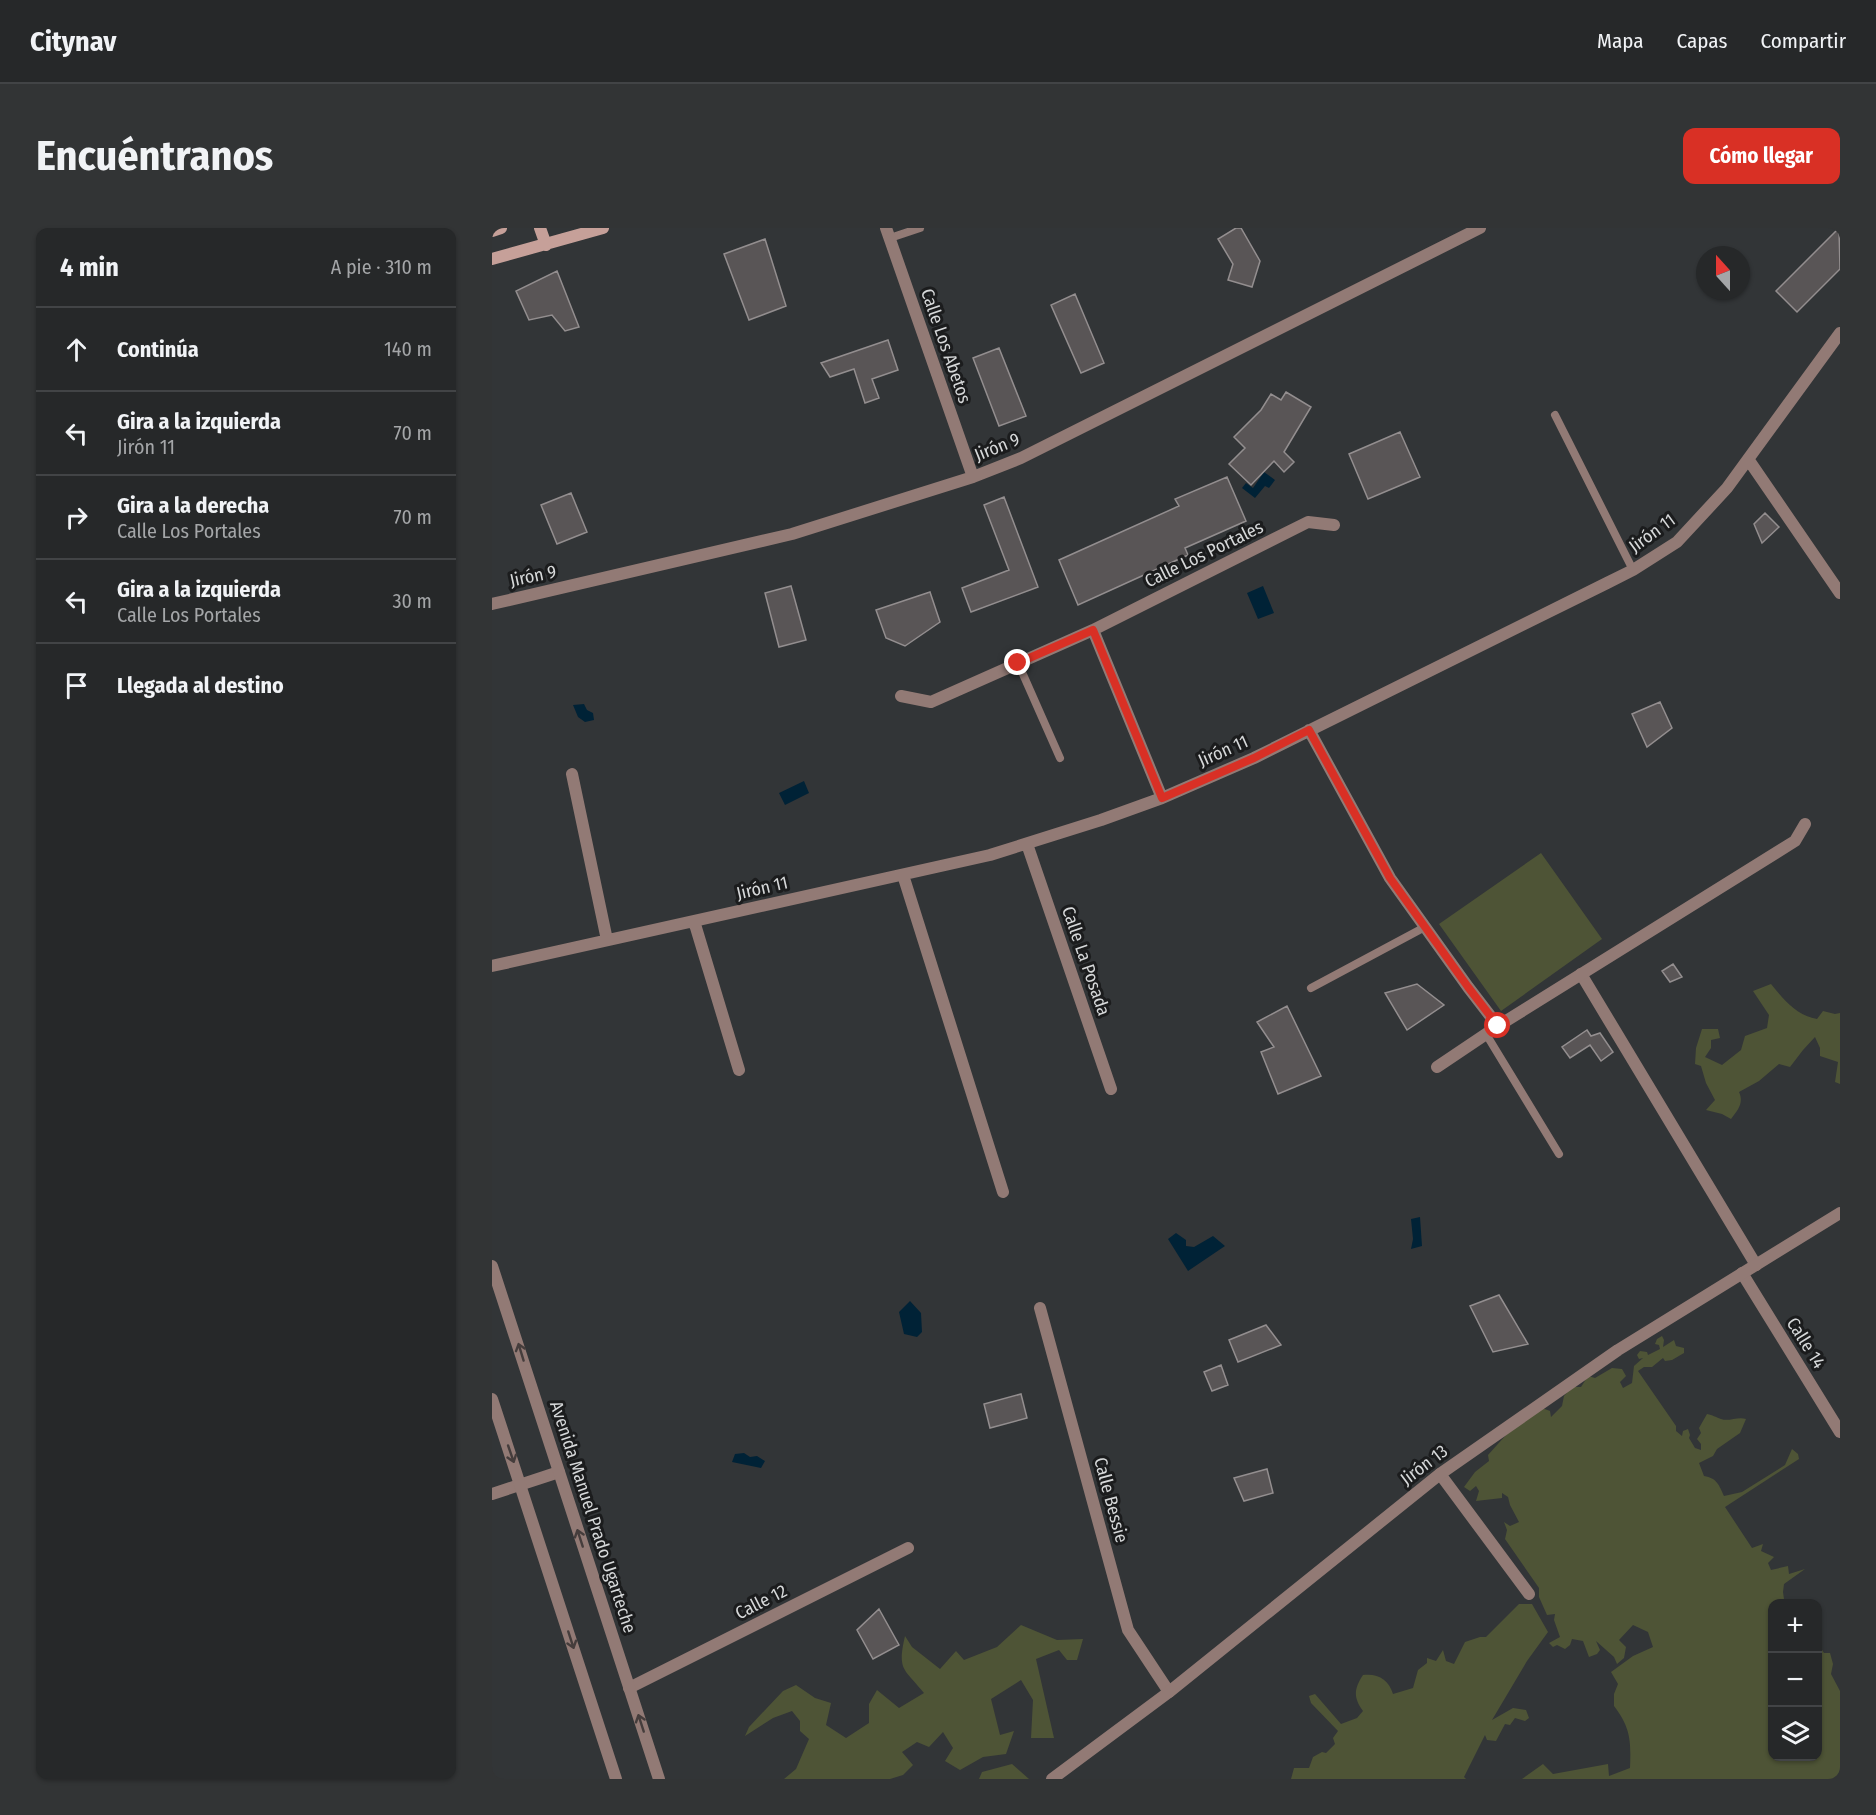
<!DOCTYPE html>
<html lang="es">
<head>
<meta charset="utf-8">
<style>
  :root { --surface:#262829; --page:#323435; --text:#f1f3f6; --muted:#a4a6a8; --line:#424446; --accent:#d93025 }
  body { margin:0; font-family:"Fira Sans Condensed",sans-serif; background:var(--page); color:var(--text) }
  .controls { position:absolute; right:18px; bottom:18px; display:grid; overflow:hidden; border-radius:12px; box-shadow:0 2px 4px #0004 }
  .controls button { width:54px; height:54px; display:grid; place-items:center; padding:0; border:0; border-bottom:2px solid var(--line); background:var(--surface); color:var(--text); font:30px sans-serif }
  .compass { position:absolute; left:1204px; top:18px; width:54px; height:54px; border-radius:50%; background:var(--surface); box-shadow:0 2px 4px #0004; rotate:339deg }
  .stop { position:absolute; width:18px; height:18px; margin:-14px; border:4px solid #d93025; border-radius:50%; background:#fff }
  .stop.end { background:#d93025; border-color:#fff; box-shadow:0 2px 6px #0008 }
  .list { margin:0; padding:0; list-style:none }
  h2 { display:flex; justify-content:space-between; align-items:center; height:78px; margin:0; padding:0 24px; font-size:26px }
  h2 small { font-size:20px; font-weight:400; color:var(--muted) }
  .list li { display:grid; grid-template-columns:39px 1fr auto; gap:18px; align-items:center; box-sizing:border-box; height:84px; padding:0 24px; border-top:2px solid var(--line) }
  .list b { display:block; font-size:22px; white-space:nowrap }
  .list p { margin:0; font-size:20px; white-space:nowrap; color:var(--muted) }
  .list em { font-size:20px; font-style:normal; color:var(--muted) }
  .icon { flex:none; width:33px; height:33px; fill:none; stroke:currentColor; stroke-width:2; stroke-linecap:round; stroke-linejoin:round }
  .map { position:relative; flex:none; width:1348px; height:1551px; overflow:hidden; border-radius:12px }
  header { display:flex; align-items:center; gap:36px; box-sizing:border-box; height:84px; padding:0 30px; background:var(--surface); border-bottom:2px solid var(--line) }
  header strong { font-size:28px }
  nav { display:flex; gap:33px; margin-inline-start:auto; font-size:21px }
  .intro { display:flex; align-items:center; justify-content:space-between; box-sizing:border-box; height:144px; padding:0 36px }
  h1 { margin:0; font-size:42px }
  .button { padding:15px 27px; border-radius:12px; background:var(--accent); color:#fff; font-size:21px; font-weight:700 }
  main { display:flex; gap:36px; padding:0 36px }
  aside { flex:1; background:var(--surface); border-radius:12px; box-shadow:0 2px 4px #0004 }
  .map>svg:first-child { display:block }
</style>
</head>
<body>
<header>
<strong>Citynav</strong>
<nav><a>Mapa</a><a>Capas</a><a>Compartir</a></nav>
</header>
<div class="intro"><h1>Encuéntranos</h1><a class="button">Cómo llegar</a></div>
<main>
<aside>
<h2>4 min<small>A pie · 310 m</small></h2>
<ul class="list">
<li><svg class="icon" aria-label="ahead" viewBox="0 0 24 24"><path d="M12 20V5M6 11l6-6 6 6"/></svg><div><b>Continúa</b></div><em>140 m</em></li>
<li><svg class="icon" aria-label="left" viewBox="0 0 24 24"><path d="M17 20v-9H6M10 6l-5 5 5 5"/></svg><div><b>Gira a la izquierda</b><p>Jirón 11</p></div><em>70 m</em></li>
<li><svg class="icon" aria-label="right" viewBox="0 0 24 24"><path d="M7 20v-9h11M14 6l5 5-5 5"/></svg><div><b>Gira a la derecha</b><p>Calle Los Portales</p></div><em>70 m</em></li>
<li><svg class="icon" aria-label="left" viewBox="0 0 24 24"><path d="M17 20v-9H6M10 6l-5 5 5 5"/></svg><div><b>Gira a la izquierda</b><p>Calle Los Portales</p></div><em>30 m</em></li>
<li><svg class="icon" aria-label="arrive" viewBox="0 0 24 24"><path d="M6 21V4h12l-3 4 3 4H6"/></svg><div><b>Llegada al destino</b></div></li>
</ul>
</aside>
<div class="map">
<svg width="1348" height="1551" viewBox="0 0 1348 1551">
  <rect width="100%" height="100%" fill="#323537"/>
  <path fill="#4e5436" d="M1049,625L1110,711L1009,783L947,696Z
    M1279,756C1292,772 1304,787 1325,791L1331,783L1343,786L1348,785V856L1343,854L1346,834L1328,828V820L1323,809L1311,822L1298,839L1287,836L1267,853L1247,864C1252,875 1246,882 1239,891L1230,886L1214,882L1223,872L1214,855L1209,838L1203,836L1204,820L1210,801H1226L1228,810L1219,812V820L1213,829L1230,837L1249,822L1253,808L1275,800L1277,787L1261,763Z
    M1170,1108L1172,1112L1171,1119L1182,1112L1184,1118L1192,1120V1125L1180,1132L1173,1133L1171,1130L1160,1139H1152L1146,1143L1184,1198V1203L1190,1208L1191,1203L1196,1201L1198,1207L1197,1210L1203,1220L1209,1222V1216L1205,1211L1209,1205L1207,1200L1215,1186C1221,1187 1223,1189 1229,1191C1237,1194 1246,1188 1254,1191L1248,1205L1225,1221L1221,1228L1207,1235L1212,1248C1225,1250 1227,1257 1232,1268L1250,1264L1293,1237L1300,1221L1306,1226L1307,1231L1233,1279L1260,1320L1271,1316L1269,1323L1282,1329L1276,1335L1279,1342L1296,1338L1297,1346L1313,1341L1292,1356L1291,1364L1292,1371L1301,1373V1375L1280,1376V1528H1326V1415L1332,1425H1338L1341,1436L1339,1446L1348,1463V1551H1030L1051,1536L1061,1546L1116,1536L1117,1548L1138,1540C1139,1514 1139,1500 1122,1478V1466L1126,1456L1119,1444L1141,1428L1161,1419L1156,1404L1141,1397L1127,1412L1134,1419L1132,1430L1125,1436L1122,1429L1104,1413L1108,1422L1105,1426L1097,1429L1091,1413L1080,1411L1078,1417L1073,1421L1065,1417L1061,1419L1057,1415L1068,1409L1062,1392L1063,1386L1055,1387L1047,1369V1360L1013,1311L1015,1302L1012,1294L1018,1298L1027,1294L1018,1277L1016,1269L1010,1265V1270L984,1273L987,1263L984,1258L978,1263L972,1259L983,1244L997,1233L996,1227L1014,1207L1050,1180L1058,1183L1059,1189L1070,1178L1072,1168L1080,1159H1089L1096,1148L1103,1150L1120,1140L1130,1141L1134,1148L1128,1154L1131,1160L1140,1155L1142,1138L1151,1130L1147,1131L1145,1127L1148,1123L1155,1124L1156,1127L1168,1121L1167,1117L1163,1116L1165,1111Z
    M1027,1376H1040L1056,1404L1035,1433L1000,1492L1021,1480L1034,1482L1037,1490L1033,1493L1023,1490L1018,1497L1013,1496L1004,1513L995,1512L993,1507L972,1549L974,1551H799L802,1540H817L821,1529L830,1524L834,1525L843,1516L841,1510L846,1503L819,1475L817,1468L823,1466L849,1496L865,1490L871,1483C861,1469 862,1461 871,1447C886,1445 897,1452 901,1466L921,1460L926,1442L935,1435V1430L944,1433L951,1422L954,1433L962,1436L973,1414L988,1409H994Z
    M529,1397L565,1412L591,1411L585,1432H575L567,1422L544,1431L562,1510H539L541,1472L529,1452L499,1471L508,1507L522,1503L514,1526L491,1529L468,1542L453,1533L461,1520L451,1504L437,1519L425,1514L410,1524L421,1537L411,1547L398,1551H292L304,1541L317,1511L308,1503V1493L300,1483L281,1490L253,1508L257,1499L291,1463L304,1457L323,1470L339,1475L334,1497L354,1510L377,1495V1476L385,1462L407,1480L432,1465C412,1440 405,1443 413,1408L420,1419L448,1441L464,1423L472,1432L505,1419Z
    M520,1536L537,1551H487L490,1544Z"/>
  <path fill="#002236" d="M772,244L783,252L777,260L773,258L763,270L750,260L754,255L761,260Z
    M771,358L782,385L766,391L755,365Z
    M92,476L95,482L101,485L102,492L93,494L86,489L81,477Z
    M312,553L317,565L293,577L287,565Z
    M928,989L930,1018L919,1021L921,1011L919,991Z
    M684,1005L694,1012V1018L702,1019L721,1008L733,1018L696,1043L676,1011Z
    M418,1073L429,1085L430,1104L425,1109L412,1106L407,1084Z
    M252,1225L258,1229L265,1228L273,1233L269,1240L240,1234L243,1226Z"/>
  <path fill="#595556" stroke="#938e8f" stroke-width="1.5" d="M744,0H749L768,33L760,59L736,52L741,36L726,11Z
    M1347,0L1348,41L1305,84L1284,63Z
    M273,11L294,78L257,92L232,26Z
    M65,43L87,99L73,103L60,87L37,92L24,63Z
    M583,66L612,135L589,145L559,77Z
    M396,112L406,142L380,151L387,170L373,175L362,141L338,149L329,135Z
    M507,120L534,188L507,198L481,130Z
    M794,164L819,179L792,224L802,234L792,244L782,233L759,257L737,236L753,220L742,209L769,182L779,166L789,172Z
    M908,204L928,249L876,271L857,226Z
    M735,249L754,293L693,320L696,327L586,377L567,332L687,278L683,271Z
    M79,265L95,304L65,316L49,277Z
    M512,269L546,359L479,384L470,360L517,342L492,277Z
    M1273,285L1287,299L1270,315L1262,296Z
    M299,358L314,412L287,419L273,365Z
    M438,364L448,394L413,418L394,410L384,382Z
    M1168,474L1180,500L1155,519L1140,486Z
    M1181,736L1190,749L1178,754L1170,743Z
    M925,756L952,777L915,802L893,765Z
    M795,778L829,848L786,866L769,824L782,819L765,794Z
    M1095,802L1099,808L1108,805L1121,824L1109,833L1098,817L1078,830L1070,819Z
    M1007,1067L1036,1116L1001,1124L978,1078Z
    M774,1097L789,1117L746,1134L737,1112Z
    M729,1137L736,1157L720,1163L712,1144Z
    M529,1166L535,1190L498,1200L492,1176Z
    M775,1241L781,1265L752,1273L742,1250Z
    M387,1381L407,1417L381,1431L365,1402Z"/>
  <g fill="none" stroke-linecap="round" stroke-linejoin="round">
    <path stroke="#927a75" stroke-width="8" d="M398,10L428,0
      M1063,187L1141,342
      M526,435L568,530
      M819,760L933,699
      M994,806L1067,926"/>
    <path stroke="#927a75" stroke-width="12" d="M1089,746L1264,1037"/>
    <path stroke="#927a75" stroke-width="12" d="M394,0L481,249
      M1256,231L1348,365
      M0,376L300,306L481,249L529,230L988,0
      M601,402L670,570
      M409,468L439,474L601,402L816,294L842,297
      M817,502L898,650L976,759L1006,798
      M80,546L115,712
      M535,616L619,861
      M411,647L511,964
      M202,693L247,842
      M0,738L498,627L609,592L670,570L762,530L1115,355L1141,342L1185,314L1235,260L1348,105
      M945,839L1006,798L1303,613L1313,596
      M1250,1045L1348,1204
      M548,1080L636,1402L677,1464
      M948,1246L1037,1366
      M0,1266L67,1244
      M137,1460L416,1320"/>
    <path stroke="#927a75" stroke-width="12" d="M0,1038L167,1551
      M0,1171L124,1551
      M560,1551L677,1464L948,1246L1126,1122L1348,985"/>
    <path stroke="#c6a099" stroke-width="12" d="M48,0L54,17
      M0,3L9,0
      M0,31L111,0"/>
  </g>
  <defs><path id="oneway-shaft" d="M-6 0H5M1.5-3L5.5 0L1.5 3" fill="none" stroke-width="1.6" stroke-linecap="round" stroke-linejoin="round" transform="scale(1.5)"/></defs>
  <g stroke="#453d3c">
    <use href="#oneway-shaft" transform="translate(29 1124) rotate(-107)"/>
    <use href="#oneway-shaft" transform="translate(19 1226) rotate(71)"/>
    <use href="#oneway-shaft" transform="translate(88 1310) rotate(-108)"/>
    <use href="#oneway-shaft" transform="translate(79 1412) rotate(72)"/>
    <use href="#oneway-shaft" transform="translate(149 1495) rotate(-108)"/>
  </g>
  <g fill="none" stroke-linecap="round" stroke-linejoin="round">
    <path stroke="#d93025" stroke-width="8" d="M526,435L601,402L670,570L762,530L817,502L898,650L976,759L1006,798"/>
  </g>
  <g text-anchor="middle" dominant-baseline="central" stroke-width="6" stroke-linejoin="round" paint-order="stroke">
    <g font-size="18" fill="#d6d8d9" stroke="#1b1c1d">
      <text transform="translate(454 118) rotate(71)">Calle Los Abetos</text>
      <text transform="translate(505 219) rotate(-22)">Jirón 9</text>
      <text transform="translate(1160 305) rotate(-36)">Jirón 11</text>
      <text transform="translate(712 326) rotate(-26)">Calle Los Portales</text>
      <text transform="translate(41 348) rotate(-12)">Jirón 9</text>
      <text transform="translate(731 523) rotate(-24)">Jirón 11</text>
      <text transform="translate(270 660) rotate(-13)">Jirón 11</text>
      <text transform="translate(594 733) rotate(71)">Calle La Posada</text>
      <text transform="translate(1314 1115) rotate(58)">Calle 14</text>
      <text transform="translate(932 1237) rotate(-37)">Jirón 13</text>
      <text transform="translate(619 1272) rotate(75)">Calle Bessie</text>
      <text transform="translate(101 1289) rotate(72)">Avenida Manuel Prado Ugarteche</text>
      <text transform="translate(269 1374) rotate(-27)">Calle 12</text>
    </g>
  </g>
</svg>
<div class="controls">
<button>+</button>
<button>−</button>
<button><svg class="icon" aria-label="layers" viewBox="0 0 24 24"><path d="M12 4l9 5-9 5-9-5zM3 14l9 5 9-5"/></svg></button>
</div>
<svg class="compass" viewBox="-18 -18 36 36"><path d="M0-13l5 13h-10z" fill="#e53935"/><path d="M0 13l5-13h-10z" fill="#a4a6a8"/></svg>
<div class="stop" style="left:1006px;top:798px"></div>
<div class="stop end" style="left:526px;top:435px"></div>
</div>
</main>
</body>
</html>
